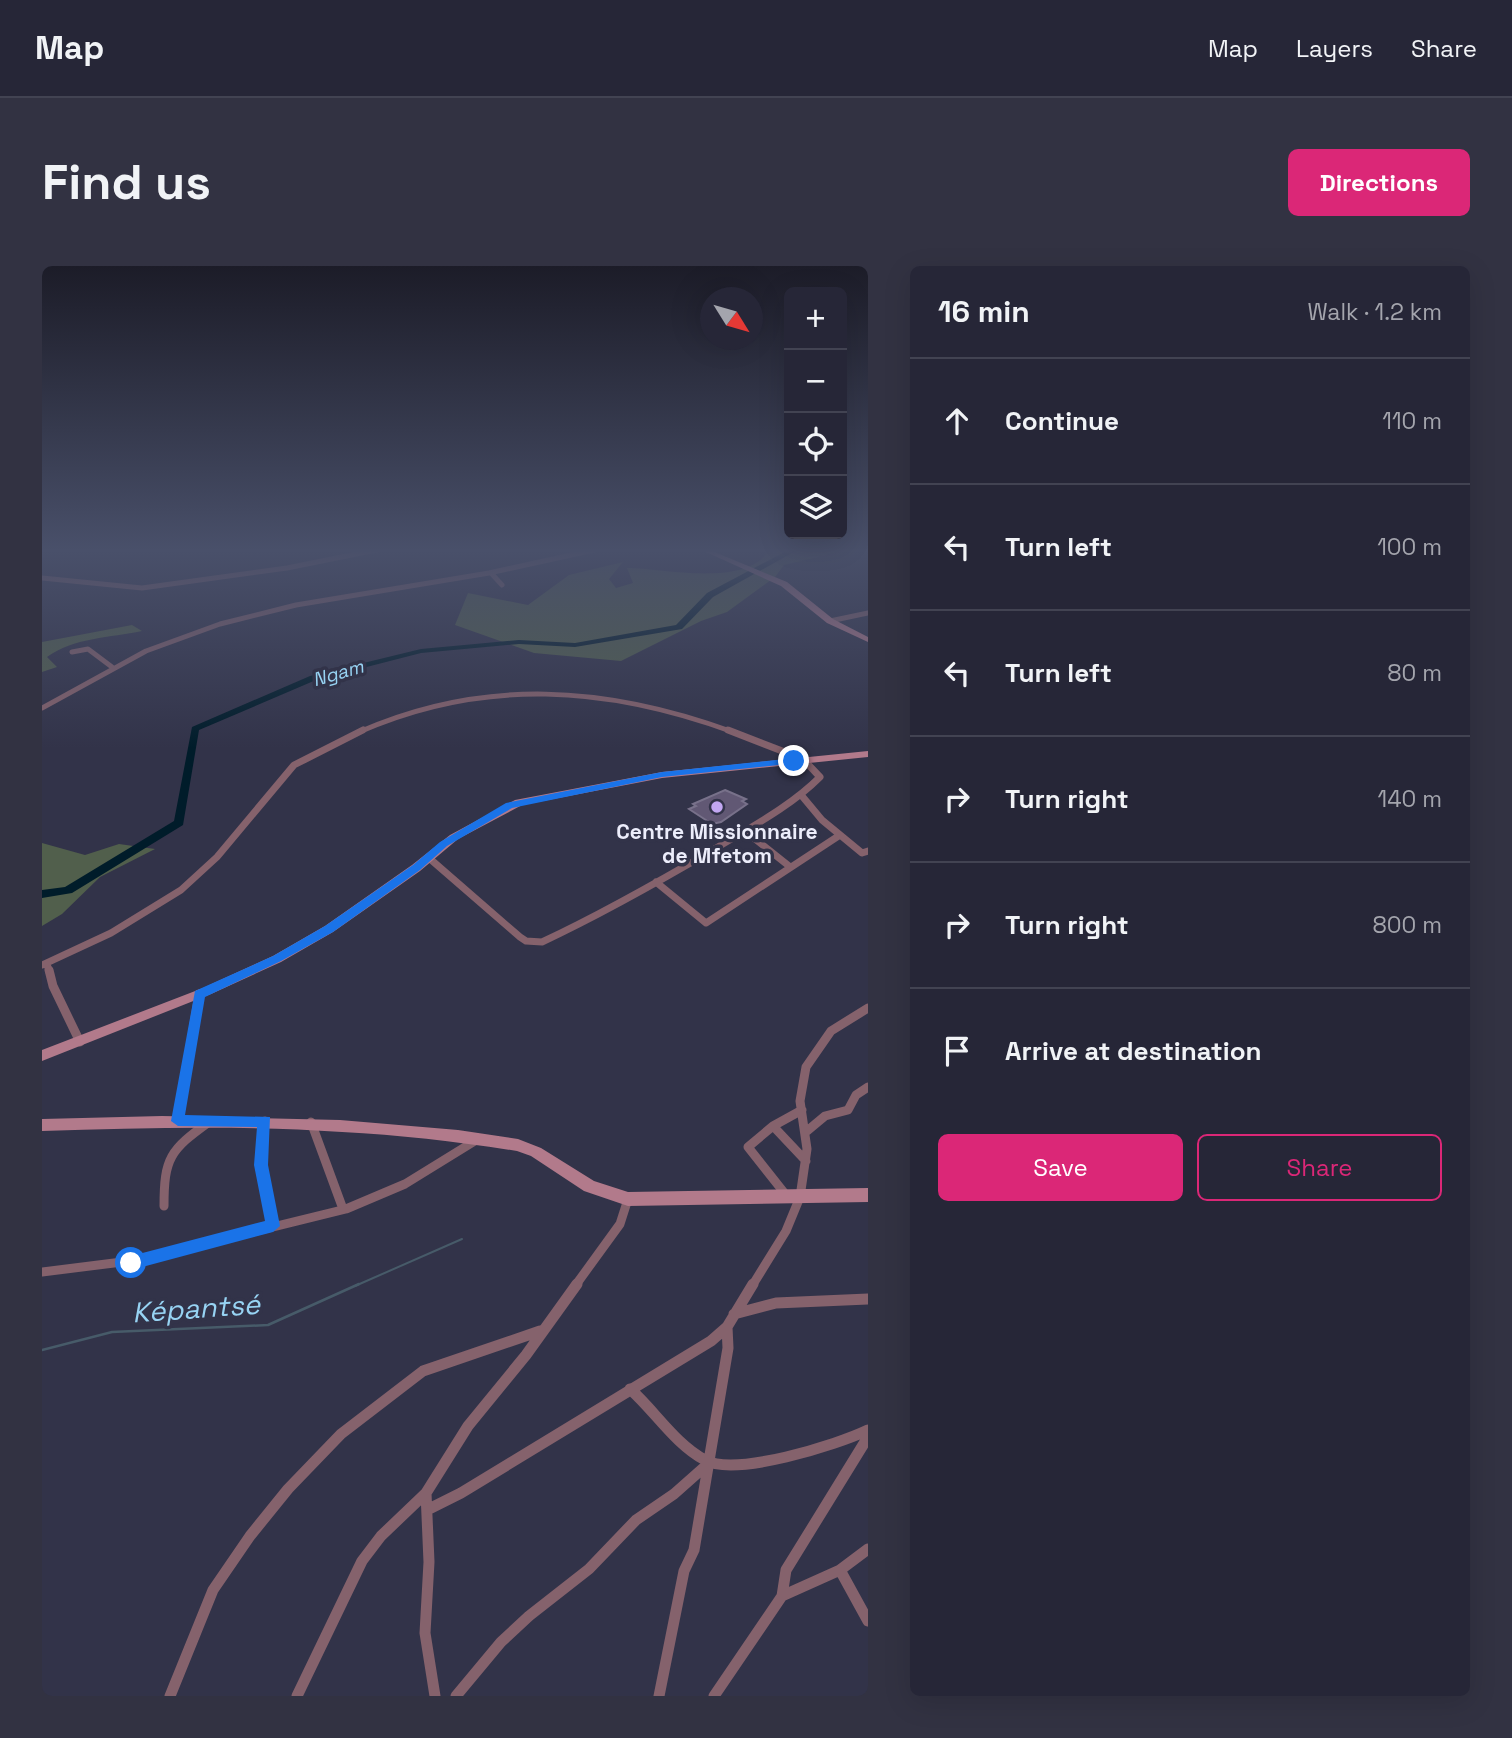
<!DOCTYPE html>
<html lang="en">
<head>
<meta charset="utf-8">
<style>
  :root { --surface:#262637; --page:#323242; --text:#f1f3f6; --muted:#a4a5ad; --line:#424352; --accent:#db2777 }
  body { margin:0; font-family:"Space Grotesk",sans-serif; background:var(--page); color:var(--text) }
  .controls { position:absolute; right:21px; top:21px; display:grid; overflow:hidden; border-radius:10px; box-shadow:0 7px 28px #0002 }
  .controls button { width:63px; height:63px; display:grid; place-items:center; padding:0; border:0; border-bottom:2px solid var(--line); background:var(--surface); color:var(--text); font:35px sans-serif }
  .compass { position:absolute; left:658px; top:21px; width:63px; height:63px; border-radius:50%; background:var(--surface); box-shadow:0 7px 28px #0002; rotate:127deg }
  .stop { position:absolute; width:21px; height:21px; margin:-16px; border:5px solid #1a73e8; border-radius:50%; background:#fff }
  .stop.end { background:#1a73e8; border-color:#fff; box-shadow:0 2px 7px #0008 }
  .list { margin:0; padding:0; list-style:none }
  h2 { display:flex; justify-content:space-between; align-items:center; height:91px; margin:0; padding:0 28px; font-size:30px }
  h2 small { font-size:23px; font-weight:400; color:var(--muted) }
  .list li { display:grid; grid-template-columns:46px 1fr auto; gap:21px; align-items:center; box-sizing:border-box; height:126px; padding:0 28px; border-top:2px solid var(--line) }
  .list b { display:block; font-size:26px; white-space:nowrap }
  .list em { font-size:23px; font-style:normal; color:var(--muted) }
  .actions { display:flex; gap:14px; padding:21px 28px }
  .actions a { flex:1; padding:16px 0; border:2px solid var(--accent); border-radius:10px; text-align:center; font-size:24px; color:var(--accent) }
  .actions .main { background:var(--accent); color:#fff }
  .icon { flex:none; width:38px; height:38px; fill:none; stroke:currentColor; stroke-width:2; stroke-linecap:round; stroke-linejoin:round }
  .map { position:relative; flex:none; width:826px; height:1430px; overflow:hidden; border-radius:10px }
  header { display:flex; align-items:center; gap:42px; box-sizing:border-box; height:98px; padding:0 35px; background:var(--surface); border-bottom:2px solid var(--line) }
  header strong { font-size:33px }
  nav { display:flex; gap:38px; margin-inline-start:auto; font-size:24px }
  .intro { display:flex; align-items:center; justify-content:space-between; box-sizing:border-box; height:168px; padding:0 42px }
  h1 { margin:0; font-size:49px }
  .button { padding:18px 32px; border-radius:10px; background:var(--accent); color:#fff; font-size:24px; font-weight:700 }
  main { display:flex; gap:42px; padding:0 42px }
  aside { flex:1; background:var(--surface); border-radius:10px; box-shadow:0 7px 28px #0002 }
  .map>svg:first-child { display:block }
</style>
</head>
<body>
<header>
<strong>Map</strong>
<nav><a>Map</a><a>Layers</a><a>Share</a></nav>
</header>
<div class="intro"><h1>Find us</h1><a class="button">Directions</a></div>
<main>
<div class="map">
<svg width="826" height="1430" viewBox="0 0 826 1430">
  <rect width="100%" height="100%" fill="#323349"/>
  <path fill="#515f4c" d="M728,282H814L742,299L733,311L685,346L659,355L579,395L492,387L413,359L426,327L486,339L527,309L581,296L567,313L574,322L591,317L585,302C622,302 707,323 728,282Z
    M90,359L100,365C68,372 33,371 5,391L15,401L0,406V376Z
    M0,577L43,589L77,578L113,583L58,611L20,648L0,660Z"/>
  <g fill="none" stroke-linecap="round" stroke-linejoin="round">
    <path stroke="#475b69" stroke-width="2" d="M313,1020L420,973"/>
    <path stroke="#475b69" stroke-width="2.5" d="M0,1084L70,1066L226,1059L317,1018"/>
    <path fill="#001c2a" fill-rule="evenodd" d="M750,282H759L671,331L640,363L533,381L477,378L379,387L274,414L157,464L141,559L30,627L0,632V624L23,621L132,555L150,461L268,410L379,383L477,374L533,377L634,359L665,327Z"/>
  </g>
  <path fill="#615874" stroke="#78718a" stroke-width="2" d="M683,524L704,533L700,535L705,538L679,556L670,558L647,543L654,540L651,538Z"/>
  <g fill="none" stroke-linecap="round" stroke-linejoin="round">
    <path stroke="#85626c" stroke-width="5" d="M449,307L460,319
      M0,312L100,322L245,302L344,282
      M788,355L826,347
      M30,386L46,383L70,401
      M0,442L104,385L178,358L254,339L447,307L561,282
      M317,466C442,411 565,420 691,466"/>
    <path stroke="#85626c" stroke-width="7" d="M760,530L780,554L820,587L826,585
      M703,565L747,600
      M387,592L478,671L484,675L500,676C560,648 618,615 676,581C711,560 749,540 778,511L761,493L686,464
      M614,616L664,657L798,569
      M5,697L7,706
      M0,699L69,667L139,624L175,591L252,499L321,464"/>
    <path stroke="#85626c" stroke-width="9" d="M7,704L11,720L38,776
      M136,854L157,728
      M223,855L220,895L231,960
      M269,856L301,943
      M731,860L764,895
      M765,865L783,850L806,844L814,829L826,821
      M744,929L706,881L731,860L760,844
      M122,940C122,892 128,884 167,856
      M0,1006L96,994L304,943L363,918L436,873
      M533,1020L578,958L586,933
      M710,1020L744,965L758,931L765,883L758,835L764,801L789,765L826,742"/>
    <path stroke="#85626c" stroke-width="11" d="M692,1048L734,1037L826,1033
      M588,1123C613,1145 633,1178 663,1194C693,1211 795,1179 826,1164
      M384,1227L387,1296L383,1367L393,1430
      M385,1244L419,1227L669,1075L685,1061L711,1018
      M798,1304L826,1355
      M740,1330L744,1304L826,1171
      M128,1430L171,1324L208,1270L246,1223L299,1168L381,1105L498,1065
      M255,1430L320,1295L339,1270L384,1227L426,1160L484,1089L535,1018
      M414,1430L459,1376L487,1350L547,1303L594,1254L632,1228L667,1197
      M617,1430L642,1305L652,1284L686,1082L685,1061
      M672,1430L740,1330L798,1304L826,1283"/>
    <path fill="#b27a8b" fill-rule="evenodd" d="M655,282H663L745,316L791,353L826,371V376L785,357L739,320Z
      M826,485V491L620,512L480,539L416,573L378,605L291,666L239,696L169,728L0,795V784L161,722L231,690L283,660L370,599L408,569L473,534L620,506Z
      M120,850L298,854L416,864L476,873L499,882L552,915L586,926L826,922V936L586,940L542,925L489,890L475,885C417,876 359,869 300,866C200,859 100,862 0,865V853Z"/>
  </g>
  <linearGradient id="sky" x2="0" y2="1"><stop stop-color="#1c1c28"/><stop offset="0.59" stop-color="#49506a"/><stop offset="1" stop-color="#49506a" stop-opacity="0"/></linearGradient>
  <rect width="826" height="482" fill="url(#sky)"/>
  <path fill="#1a73e8" d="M752,492L756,497L620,511L470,542L405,580L378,604L291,666L239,695L163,731L143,849L228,851L226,899L238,960L231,966L89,1004L84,1002L82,997L89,990L223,955L212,899L215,861L136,860L129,855L153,725L231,690L283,660L371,599L398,576L464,537L620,506Z"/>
  <circle fill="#c2a7f2" stroke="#323349" stroke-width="2.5" cx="675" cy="541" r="7"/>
  <g text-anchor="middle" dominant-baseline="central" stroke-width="7" stroke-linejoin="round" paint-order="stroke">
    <g font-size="19" font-style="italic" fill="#97d3f3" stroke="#323349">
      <text transform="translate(296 407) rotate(-16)">Ngam</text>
    </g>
    <g font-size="21" font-weight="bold" fill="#ecedfb" stroke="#323349">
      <text x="675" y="565">Centre Missionnaire<tspan x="675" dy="24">de Mfetom</tspan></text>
    </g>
    <g font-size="28" font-style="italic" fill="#97d3f3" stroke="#323349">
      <text transform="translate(154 1042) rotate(-4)">Képantsé</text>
    </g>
  </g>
</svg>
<div class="controls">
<button>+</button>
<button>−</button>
<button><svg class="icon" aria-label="locate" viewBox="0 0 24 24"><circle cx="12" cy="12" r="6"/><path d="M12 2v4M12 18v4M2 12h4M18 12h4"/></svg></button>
<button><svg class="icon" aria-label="layers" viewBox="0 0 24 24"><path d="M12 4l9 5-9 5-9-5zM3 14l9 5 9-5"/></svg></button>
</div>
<svg class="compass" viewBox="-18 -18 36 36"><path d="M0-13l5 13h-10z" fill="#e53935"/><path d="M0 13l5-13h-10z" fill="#a4a5ad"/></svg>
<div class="stop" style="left:89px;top:997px"></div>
<div class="stop end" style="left:752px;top:495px"></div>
</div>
<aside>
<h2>16 min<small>Walk · 1.2 km</small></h2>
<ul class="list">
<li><svg class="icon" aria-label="ahead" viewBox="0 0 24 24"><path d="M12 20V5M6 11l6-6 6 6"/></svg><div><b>Continue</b></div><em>110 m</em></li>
<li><svg class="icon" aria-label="left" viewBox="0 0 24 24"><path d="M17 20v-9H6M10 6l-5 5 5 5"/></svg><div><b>Turn left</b></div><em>100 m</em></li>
<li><svg class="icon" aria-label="left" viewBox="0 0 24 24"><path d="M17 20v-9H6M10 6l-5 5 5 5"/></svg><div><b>Turn left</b></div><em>80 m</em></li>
<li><svg class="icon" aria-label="right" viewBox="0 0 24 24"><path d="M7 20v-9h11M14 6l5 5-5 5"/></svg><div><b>Turn right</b></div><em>140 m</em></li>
<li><svg class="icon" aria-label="right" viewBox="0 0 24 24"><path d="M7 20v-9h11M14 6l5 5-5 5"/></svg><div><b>Turn right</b></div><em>800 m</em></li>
<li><svg class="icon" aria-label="arrive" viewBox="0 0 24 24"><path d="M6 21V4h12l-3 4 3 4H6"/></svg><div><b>Arrive at destination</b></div></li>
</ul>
<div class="actions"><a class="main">Save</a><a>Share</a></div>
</aside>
</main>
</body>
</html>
